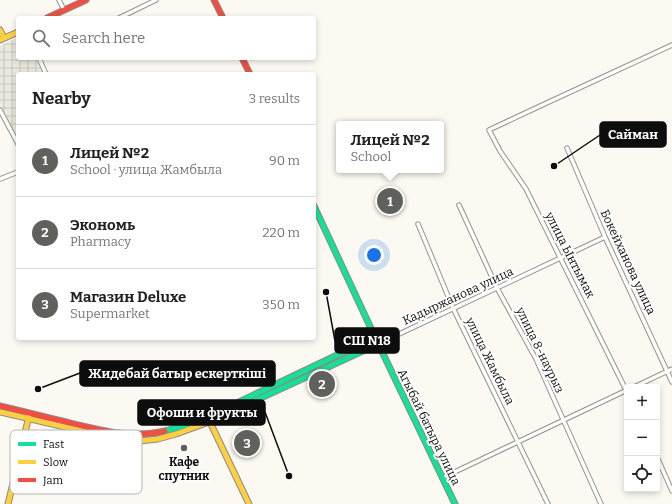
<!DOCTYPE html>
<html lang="en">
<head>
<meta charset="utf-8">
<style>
  :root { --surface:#fff; --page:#f6f6f6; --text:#222; --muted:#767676; --line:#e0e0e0; --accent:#60605d }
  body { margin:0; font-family:Bitter,serif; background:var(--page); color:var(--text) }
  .controls { position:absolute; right:12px; bottom:12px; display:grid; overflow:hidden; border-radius:4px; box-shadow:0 2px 6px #0003 }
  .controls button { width:36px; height:36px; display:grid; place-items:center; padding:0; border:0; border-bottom:1px solid var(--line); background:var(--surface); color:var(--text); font:20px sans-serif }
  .you { position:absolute; left:374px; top:255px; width:14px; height:14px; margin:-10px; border:3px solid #fff; border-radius:50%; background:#1a73e8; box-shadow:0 0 0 6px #1a73e833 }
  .badge { display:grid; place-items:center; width:26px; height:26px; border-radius:50%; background:var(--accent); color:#fff; font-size:13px; font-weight:700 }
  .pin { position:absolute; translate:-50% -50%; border:2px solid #fff; box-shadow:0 1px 4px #0006 }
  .popup { position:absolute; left:336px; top:121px; width:108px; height:52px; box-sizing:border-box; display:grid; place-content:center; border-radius:4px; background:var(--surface); filter:drop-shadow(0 1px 3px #0005); font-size:13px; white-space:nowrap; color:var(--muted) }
  .popup b { font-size:15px; color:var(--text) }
  .popup::after { content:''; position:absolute; left:50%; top:100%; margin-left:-8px; border:8px solid transparent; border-top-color:var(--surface) }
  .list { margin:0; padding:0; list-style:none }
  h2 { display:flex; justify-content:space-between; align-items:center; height:52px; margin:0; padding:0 16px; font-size:17px }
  h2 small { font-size:13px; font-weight:400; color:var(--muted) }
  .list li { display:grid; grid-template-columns:26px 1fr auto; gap:12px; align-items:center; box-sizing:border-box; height:72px; padding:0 16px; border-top:1px solid var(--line) }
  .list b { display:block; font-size:15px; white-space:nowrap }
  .list p { margin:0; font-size:13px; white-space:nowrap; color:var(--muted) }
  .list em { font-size:13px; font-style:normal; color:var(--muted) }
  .icon { flex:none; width:22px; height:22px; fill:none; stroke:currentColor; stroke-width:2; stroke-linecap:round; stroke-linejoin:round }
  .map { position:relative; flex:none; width:672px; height:504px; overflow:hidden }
  .search { position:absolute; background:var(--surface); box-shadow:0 2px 6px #0003; left:16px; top:16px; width:300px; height:44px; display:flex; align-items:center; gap:10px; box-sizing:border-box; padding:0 14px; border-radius:4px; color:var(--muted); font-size:15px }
  .panel { position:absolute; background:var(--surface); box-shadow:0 2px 6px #0003; left:16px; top:72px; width:300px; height:268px; border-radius:4px }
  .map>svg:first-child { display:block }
</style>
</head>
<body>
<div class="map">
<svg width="672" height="504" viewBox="0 0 672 504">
  <defs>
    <pattern id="plaza-grid" width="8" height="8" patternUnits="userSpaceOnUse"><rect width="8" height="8" fill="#ebe8dc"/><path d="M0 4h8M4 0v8" fill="none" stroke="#c8c6bc"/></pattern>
  </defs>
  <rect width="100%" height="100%" fill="#fbf9f1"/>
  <path fill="url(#plaza-grid)" d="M18,37V58H36L43,74H18V130L14,132L0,103V46Z"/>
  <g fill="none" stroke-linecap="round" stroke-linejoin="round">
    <defs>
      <path id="street" d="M59,0L64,10
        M119,18L156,0
        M39,58L46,74
        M0,110L18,144
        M567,148L605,237L672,382
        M0,179L18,172
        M459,205L497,288L536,359L601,504
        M418,224L453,308L548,504
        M378,344L605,237
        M634,387L672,369
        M627,392L526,189L500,151L489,130L538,107L672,45
        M657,457L672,491
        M442,478L627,390"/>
      <path id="fast" d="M314,206L375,337L455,504
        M209,422L378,344
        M165,431L186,425L201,420L375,337"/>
      <path id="slow" d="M0,30L4,38
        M0,40L18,32
        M0,412L108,437L139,441L158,439L176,434L209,422
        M209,420L249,504
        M8,504L29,416"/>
      <path id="jam" d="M214,0L223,18
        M47,18L86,0
        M242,58L250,74
        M0,406C22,411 44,417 66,422C99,430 131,439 165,431"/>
    </defs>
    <use href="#street" stroke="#949390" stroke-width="5.5"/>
    <use href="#fast" stroke="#8b8a86" stroke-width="7"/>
    <use href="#slow" stroke="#8b8a86" stroke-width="7"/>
    <use href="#jam" stroke="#8b8a86" stroke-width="7"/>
    <use href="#street" stroke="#fefefd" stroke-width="3.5"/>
    <use href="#fast" stroke="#16e098" stroke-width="5"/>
    <use href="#slow" stroke="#ffcf43" stroke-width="5"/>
    <use href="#jam" stroke="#f24e42" stroke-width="5"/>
  </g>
  <circle fill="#60605d" stroke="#fff" stroke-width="1.5" cx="184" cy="448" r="4"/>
  <g text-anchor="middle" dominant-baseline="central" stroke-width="4" stroke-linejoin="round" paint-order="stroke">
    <g font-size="12" fill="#0d0d0d" stroke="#fff">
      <text transform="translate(570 255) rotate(63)">улица Ынтымак</text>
      <text transform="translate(628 262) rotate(65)">Бокейханова улица</text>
      <text transform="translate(458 296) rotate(-25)">Кадыржанова улица</text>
      <text transform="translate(540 350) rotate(64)">улица 8-наурыз</text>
      <text transform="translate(490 361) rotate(64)">улица Жамбыла</text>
      <text transform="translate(429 427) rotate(64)">Агыбай батыра улица</text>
    </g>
    <g font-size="12" font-weight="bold" fill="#0d0d0d" stroke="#fff">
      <text x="184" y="462">Кафе<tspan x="184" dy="14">спутник</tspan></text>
    </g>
  </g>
  <rect x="10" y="430" width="132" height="64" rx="6" fill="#fff" stroke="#b6b6b6" stroke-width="1"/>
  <rect x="18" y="442" width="18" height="4" fill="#16e098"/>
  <rect x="18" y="460" width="18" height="4" fill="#ffcf43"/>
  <rect x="18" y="478" width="18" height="4" fill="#f24e42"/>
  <g font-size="11" fill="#0d0d0d">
    <text x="43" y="448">Fast</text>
    <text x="43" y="466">Slow</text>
    <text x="43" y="484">Jam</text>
  </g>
  <path fill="none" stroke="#0d0d0d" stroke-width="1.5" d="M554 166L600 135M326 292L335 341M38 389L80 373M289 476L265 412"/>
  <g fill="#0d0d0d" stroke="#fff" stroke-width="1.5">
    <circle cx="554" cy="166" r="4"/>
    <circle cx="326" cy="292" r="4"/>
    <circle cx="38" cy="389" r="4"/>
    <circle cx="289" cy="476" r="4"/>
  </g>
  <g fill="#0d0d0d" stroke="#0d0d0d" stroke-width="1.5">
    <rect x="600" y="122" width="66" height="25" rx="4"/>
    <rect x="335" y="328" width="64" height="25" rx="4"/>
    <rect x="80" y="361" width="195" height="25" rx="4"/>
    <rect x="138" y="400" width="127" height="25" rx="4"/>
  </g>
  <g font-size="13" text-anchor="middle" font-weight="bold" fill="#fff">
    <text x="633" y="139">Сайман</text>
    <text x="367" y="345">СШ N18</text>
    <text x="177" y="378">Жидебай батыр ескерткіші</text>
    <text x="202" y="417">Офоши и фрукты</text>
  </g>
</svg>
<div class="controls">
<button>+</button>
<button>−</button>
<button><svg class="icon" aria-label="locate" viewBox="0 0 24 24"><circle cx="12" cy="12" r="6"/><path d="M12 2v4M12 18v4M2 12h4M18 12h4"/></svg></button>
</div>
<div class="you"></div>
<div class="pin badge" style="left:390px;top:201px">1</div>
<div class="popup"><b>Лицей №2</b>School</div>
<div class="pin badge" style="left:322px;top:384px">2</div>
<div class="pin badge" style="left:247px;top:443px">3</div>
<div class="search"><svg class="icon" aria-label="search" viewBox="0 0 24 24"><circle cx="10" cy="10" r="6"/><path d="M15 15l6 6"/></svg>Search here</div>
<section class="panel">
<h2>Nearby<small>3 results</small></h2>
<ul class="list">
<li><span class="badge">1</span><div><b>Лицей №2</b><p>School · улица Жамбыла</p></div><em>90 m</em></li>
<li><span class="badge">2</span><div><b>Экономь</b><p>Pharmacy</p></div><em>220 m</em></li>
<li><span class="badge">3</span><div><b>Магазин Deluxe</b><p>Supermarket</p></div><em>350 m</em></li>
</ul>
</section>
</div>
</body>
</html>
